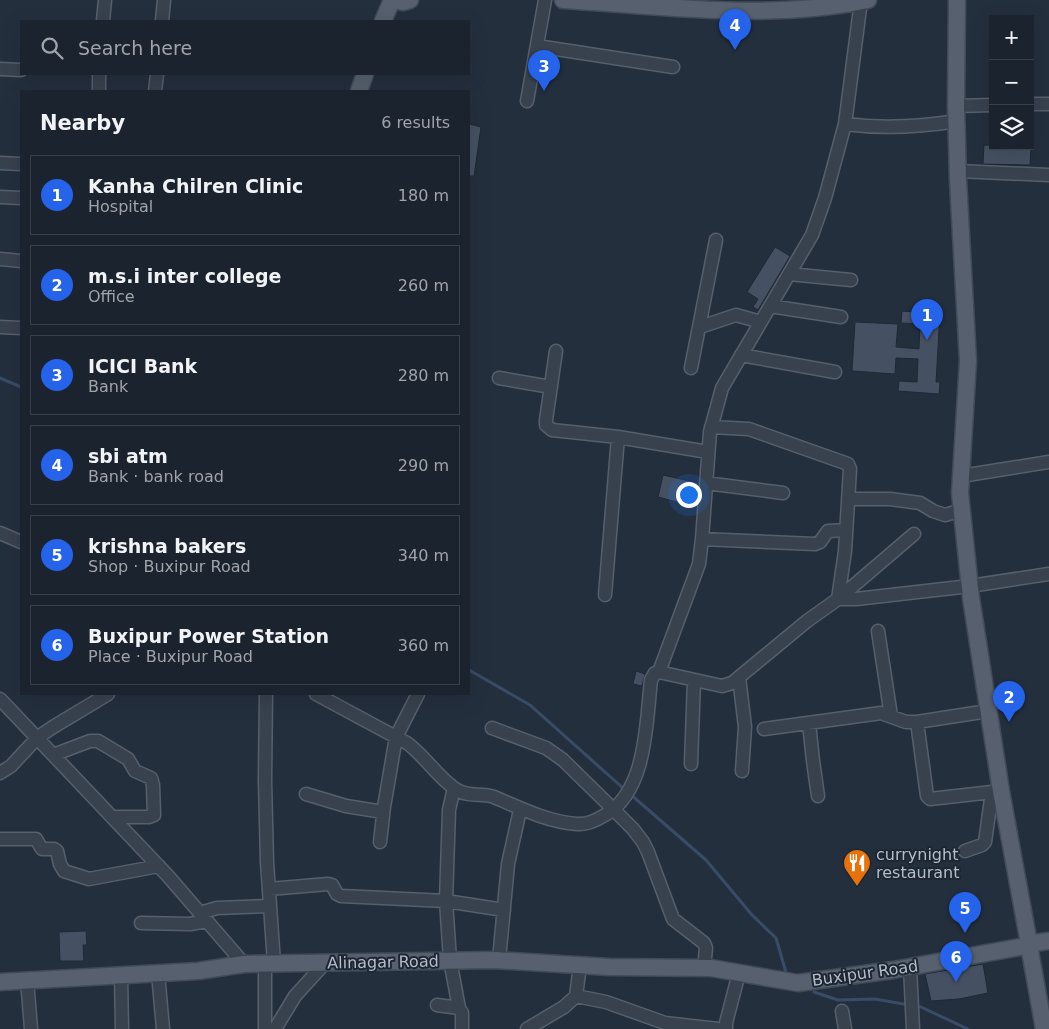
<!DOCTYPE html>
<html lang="en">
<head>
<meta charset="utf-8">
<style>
  :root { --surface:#1b232e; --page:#242b36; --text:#f1f3f6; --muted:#a0a4aa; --line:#39404a; --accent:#2563eb }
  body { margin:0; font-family:"DejaVu Sans",sans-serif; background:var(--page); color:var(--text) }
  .controls { position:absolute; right:15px; top:15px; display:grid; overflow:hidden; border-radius:0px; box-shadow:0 5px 20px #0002 }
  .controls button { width:45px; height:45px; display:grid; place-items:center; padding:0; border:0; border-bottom:1px solid var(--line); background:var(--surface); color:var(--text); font:25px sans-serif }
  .you { position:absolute; left:688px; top:494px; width:18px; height:18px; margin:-12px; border:4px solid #fff; border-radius:50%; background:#1a73e8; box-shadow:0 0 0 8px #1a73e833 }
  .badge { display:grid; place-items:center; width:32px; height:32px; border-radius:50%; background:var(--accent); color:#fff; font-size:16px; font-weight:700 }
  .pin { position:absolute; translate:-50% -41px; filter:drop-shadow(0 1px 2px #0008) }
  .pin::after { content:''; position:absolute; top:26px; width:18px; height:15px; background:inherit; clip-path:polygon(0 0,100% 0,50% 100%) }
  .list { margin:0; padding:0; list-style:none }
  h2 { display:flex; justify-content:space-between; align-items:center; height:65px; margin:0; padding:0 20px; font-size:21px }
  h2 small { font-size:16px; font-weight:400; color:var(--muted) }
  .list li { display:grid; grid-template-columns:32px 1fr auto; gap:15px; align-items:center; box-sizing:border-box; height:80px; margin:0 10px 10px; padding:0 10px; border:1px solid var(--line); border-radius:0px }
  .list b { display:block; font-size:19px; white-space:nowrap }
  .list p { margin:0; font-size:16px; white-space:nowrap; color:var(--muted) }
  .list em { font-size:16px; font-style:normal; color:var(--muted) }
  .icon { flex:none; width:28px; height:28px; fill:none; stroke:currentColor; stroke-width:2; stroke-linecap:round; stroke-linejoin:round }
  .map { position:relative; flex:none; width:1049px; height:1029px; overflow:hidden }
  .search { position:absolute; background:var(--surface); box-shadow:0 5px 20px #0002; left:20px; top:20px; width:450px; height:55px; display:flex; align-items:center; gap:12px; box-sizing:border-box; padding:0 18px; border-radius:0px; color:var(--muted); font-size:19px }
  .panel { position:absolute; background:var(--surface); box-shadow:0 5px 20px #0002; left:20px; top:90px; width:450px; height:605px; border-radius:0px }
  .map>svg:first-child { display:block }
</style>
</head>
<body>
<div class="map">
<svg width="1049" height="1029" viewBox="0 0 1049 1029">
  <rect width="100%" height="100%" fill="#242f3e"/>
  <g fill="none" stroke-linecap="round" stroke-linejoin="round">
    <path stroke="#394c67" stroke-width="3" d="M0,378L21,387
      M469,670L530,705L624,789
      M629,793L706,860L752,915L776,938L787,976
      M814,992L838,1000L875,999L909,1005
      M915,1006L921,1007L968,1029"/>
  </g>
  <path fill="#455162" stroke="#1f2835" d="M469,124L481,127L474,176H469Z
    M984,145L1031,147L1030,165L983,164Z
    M775,247L790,256L758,310L753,307L758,299L747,292Z
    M902,311L940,314L936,382H940L939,394L898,391L899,381L917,382L918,359L896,358L895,374L852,371L855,322L898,324L896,347L919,349L920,324L901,323Z
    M663,475L698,483L696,507L658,497Z
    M636,671L645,674L642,686L633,684Z
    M86,931L87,945H83L84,961H60L59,932Z
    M983,964L988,993L959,999L931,1001L925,974Z"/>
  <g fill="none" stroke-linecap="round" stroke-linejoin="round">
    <defs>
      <path id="minor" d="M103,21L105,0
        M162,21L164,0
        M537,46L673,67
        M0,69L21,70
        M99,91V74
        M155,91L157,74
        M527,101L545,0
        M1030,104H1049
        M956,106L993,105
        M845,124C883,129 919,127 957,121
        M0,163L21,164
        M958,171L1049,175
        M0,197L21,198
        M0,259L21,261
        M789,274L851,280
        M770,306L841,317
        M0,327L21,328
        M700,327L736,315L761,322
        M556,351L546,420V425L552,430L618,437L708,452
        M741,355L835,372
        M691,368L716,240
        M499,378L551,387
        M711,427L749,429L848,464L850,469L845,551L838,599
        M961,476L1049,462
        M706,483L783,493
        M848,499H890L920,503L933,511L945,515L962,510
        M846,530L828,531L820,542L815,544L702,539L710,432L722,388L812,235L825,198L845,124L861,1
        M0,533L21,542
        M605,595L618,437
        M838,599L914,534
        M878,631L891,716
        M659,672L699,564L702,539
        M739,677L745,727L742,771
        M266,694L265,780L267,862L274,963
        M316,694L407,743C425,756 440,780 457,790C470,798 482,792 494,797C520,808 548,822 577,824C587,825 597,820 605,815C647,791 646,723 651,680L655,673L659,672L722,686L732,683L807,621L838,599H856L970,586L1049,574
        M0,699L168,876L244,964
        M917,722L927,796L930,799L1001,791
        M809,723L813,761L818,796
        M492,728L546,748L563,760L614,810L633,829L643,842L648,852L673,919L704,943L706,948L704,968
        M764,729L881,713L906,722H917L988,711
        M53,755L90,741H98L128,759L135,771L151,778L153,785L154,815L149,817H112
        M691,764L694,680
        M0,773L11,766L37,738L53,727L108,694
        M454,788L449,810L446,901L450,960L459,1008
        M306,794L346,806L383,812
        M0,839H36L42,849H54L57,851L60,864L64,871L89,879L159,866
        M380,842L384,807L396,737L418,694
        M965,851L982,845L985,842L992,792
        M269,889L328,884L332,885L337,894L341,896L446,901L504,910
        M200,913L217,908L270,906
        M141,923L190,924L207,921
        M499,960L508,864L520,810
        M265,963V1029
        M910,967L913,1029
        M158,973L163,1029
        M121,975L122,1029
        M27,980L31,1029
        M576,996L606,1002L665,1023L718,1029
        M437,1005L459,1008L462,1013V1029
        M842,1011L845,1029
        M275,1029L295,996L325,963
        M527,1029L564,1007L576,996L580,965
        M726,1029V1023L739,973"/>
      <path id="major" d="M395,0L403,2L410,0
        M563,0C664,6 768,21 868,0
        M957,0L956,106L958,180L968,361L960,493L971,598L1001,791L1028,938
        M383,21L392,0
        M359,91L365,74
        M1034,943L1049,941
        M1030,951L1044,1029
        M0,982L198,971L244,964L494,960L609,967L711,968L798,983L893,970L1020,947"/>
    </defs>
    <use href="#minor" stroke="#565f6c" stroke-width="15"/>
    <use href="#major" stroke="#414a57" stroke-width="19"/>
    <use href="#minor" stroke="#38414e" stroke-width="12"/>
    <use href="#major" stroke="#56606e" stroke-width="16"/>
  </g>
  <defs>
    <symbol id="restaurant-pin" viewBox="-11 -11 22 30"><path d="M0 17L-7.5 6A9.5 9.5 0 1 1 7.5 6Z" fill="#e8710a" stroke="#1d2633"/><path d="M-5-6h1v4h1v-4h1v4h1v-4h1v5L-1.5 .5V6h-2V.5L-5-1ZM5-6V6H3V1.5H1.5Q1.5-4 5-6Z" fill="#fff"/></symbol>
  </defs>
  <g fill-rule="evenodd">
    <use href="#restaurant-pin" x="841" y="847" width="32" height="43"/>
  </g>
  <g text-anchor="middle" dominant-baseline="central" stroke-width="4" stroke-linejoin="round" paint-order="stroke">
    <g font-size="16" fill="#b4bcc9" stroke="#1d2633" text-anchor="start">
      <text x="876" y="854">currynight<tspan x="876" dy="18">restaurant</tspan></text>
    </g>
    <g font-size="16" fill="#b4bcc9" stroke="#1d2633">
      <text transform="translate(383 962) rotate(-1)">Alinagar Road</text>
      <text transform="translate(865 973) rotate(-8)">Buxipur Road</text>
    </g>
  </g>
</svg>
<div class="controls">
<button>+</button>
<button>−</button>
<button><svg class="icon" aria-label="layers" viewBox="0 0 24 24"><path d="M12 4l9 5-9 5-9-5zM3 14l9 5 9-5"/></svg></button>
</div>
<div class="you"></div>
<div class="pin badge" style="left:927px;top:340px">1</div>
<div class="pin badge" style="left:1009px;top:722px">2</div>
<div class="pin badge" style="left:544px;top:91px">3</div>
<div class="pin badge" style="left:735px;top:50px">4</div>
<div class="pin badge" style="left:965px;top:933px">5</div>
<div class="pin badge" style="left:956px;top:982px">6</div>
<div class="search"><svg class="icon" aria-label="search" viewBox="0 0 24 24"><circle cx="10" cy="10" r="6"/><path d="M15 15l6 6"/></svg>Search here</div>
<section class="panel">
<h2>Nearby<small>6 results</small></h2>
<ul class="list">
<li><span class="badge">1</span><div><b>Kanha Chilren Clinic</b><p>Hospital</p></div><em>180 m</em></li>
<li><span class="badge">2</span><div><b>m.s.i inter college</b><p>Office</p></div><em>260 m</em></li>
<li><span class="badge">3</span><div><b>ICICI Bank</b><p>Bank</p></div><em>280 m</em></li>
<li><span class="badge">4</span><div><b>sbi atm</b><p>Bank · bank road</p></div><em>290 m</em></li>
<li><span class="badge">5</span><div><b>krishna bakers</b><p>Shop · Buxipur Road</p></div><em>340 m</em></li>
<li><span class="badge">6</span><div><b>Buxipur Power Station</b><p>Place · Buxipur Road</p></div><em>360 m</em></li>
</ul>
</section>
</div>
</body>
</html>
